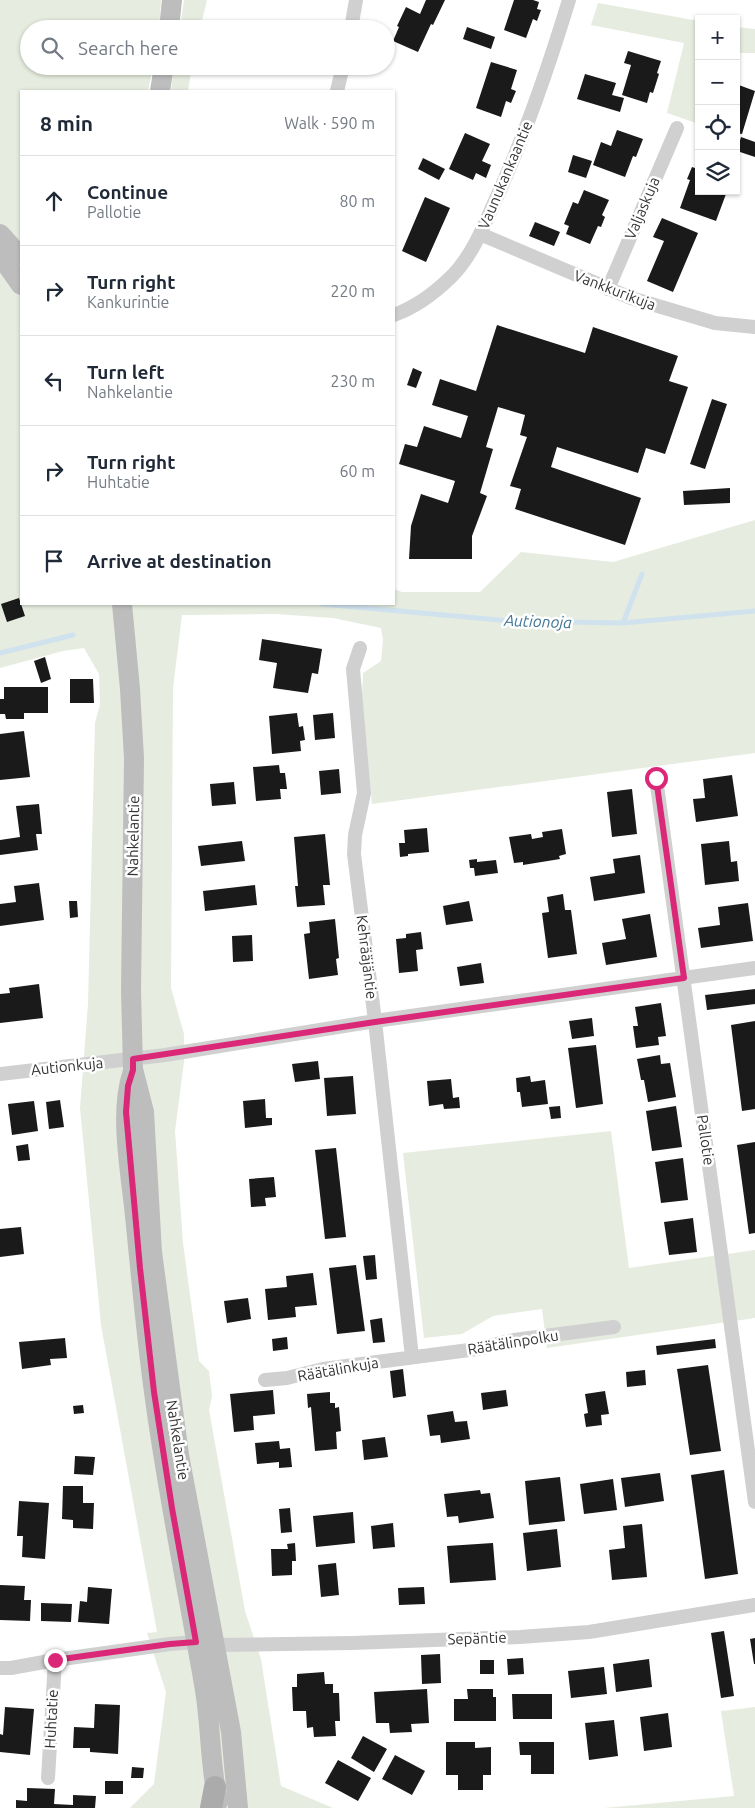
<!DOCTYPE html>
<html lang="en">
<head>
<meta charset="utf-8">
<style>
  :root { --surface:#fff; --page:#f2f2f3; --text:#1f2937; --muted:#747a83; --line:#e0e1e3 }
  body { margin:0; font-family:Ubuntu,sans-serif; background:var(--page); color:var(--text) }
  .controls { position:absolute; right:15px; top:15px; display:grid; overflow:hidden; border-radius:0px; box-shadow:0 1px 4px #0004 }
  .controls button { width:45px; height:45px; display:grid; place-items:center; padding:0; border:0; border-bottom:1px solid var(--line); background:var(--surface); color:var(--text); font:25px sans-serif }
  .stop { position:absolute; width:15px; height:15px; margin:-11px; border:4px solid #db2777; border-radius:50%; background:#fff }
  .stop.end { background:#db2777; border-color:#fff; box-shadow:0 1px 5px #0008 }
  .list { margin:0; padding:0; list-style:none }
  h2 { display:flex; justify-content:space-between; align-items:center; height:65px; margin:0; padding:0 20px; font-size:21px }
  h2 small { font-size:16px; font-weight:400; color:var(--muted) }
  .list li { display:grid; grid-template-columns:32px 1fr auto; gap:15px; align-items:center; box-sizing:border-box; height:90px; padding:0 20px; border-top:1px solid var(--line) }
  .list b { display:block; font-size:19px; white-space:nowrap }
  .list p { margin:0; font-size:16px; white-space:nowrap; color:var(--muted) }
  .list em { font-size:16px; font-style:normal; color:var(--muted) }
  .icon { flex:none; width:28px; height:28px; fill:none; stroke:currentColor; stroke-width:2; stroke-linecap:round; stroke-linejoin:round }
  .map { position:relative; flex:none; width:755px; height:1808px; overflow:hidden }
  .search { position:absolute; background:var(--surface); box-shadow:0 1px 4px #0004; left:20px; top:20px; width:375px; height:55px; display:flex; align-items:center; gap:12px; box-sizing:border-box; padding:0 18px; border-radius:28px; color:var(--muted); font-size:19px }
  .panel { position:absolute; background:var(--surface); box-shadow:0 1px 4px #0004; left:20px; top:90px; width:375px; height:515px; border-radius:0px }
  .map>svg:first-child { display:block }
</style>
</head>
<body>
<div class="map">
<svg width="755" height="1808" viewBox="0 0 755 1808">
  <rect width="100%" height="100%" fill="#fff"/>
  <path fill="#e6ecdf" d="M0,0H161L159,29H29V66H153L148,91H21V604H394V589L402,592H480L521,552L613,562L755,520V753L372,804L362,695L363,673L381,661L383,640L381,628L333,618L276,614L182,615L173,688L171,988L184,1034V1062L175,1131L183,1243L199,1361L209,1371L212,1396L209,1410L245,1611L261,1659L281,1786L333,1808H130L154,1784L166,1692L147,1633L157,1632L101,1325L80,1108L88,1004L95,723L100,704L99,674L84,648L63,651L0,668Z
    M184,0H207L200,29H180Z
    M598,3L699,21V124L667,113L684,43L591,25Z
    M736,27L755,29V53H736Z
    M174,66H192L188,91H171Z
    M611,1131L629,1268L755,1250V1318L547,1348L542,1309L493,1316L462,1334L424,1338L403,1153Z
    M755,1707V1808H604L734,1796L721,1711Z"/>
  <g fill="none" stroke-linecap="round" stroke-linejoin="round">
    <path stroke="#cfe2ee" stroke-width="5" d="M322,604L511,621L623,623L755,611
      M623,623L642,574
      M0,653L73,635"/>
  </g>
  <path fill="#1a1a1a" d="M426,0H445L433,25L431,24L418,52L393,41L399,27L397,26L406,7L420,14Z
    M514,0H533L539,2L537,9L541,10L537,21L533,19L526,38L504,30Z
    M219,23L240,26V29H218Z
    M467,27L495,37L491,49L463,39Z
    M628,51L661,61L657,73L659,74L653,93L650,92L647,103L622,95L631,65L624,63Z
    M491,62L517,70L511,89L516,91L511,103L506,101L501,117L476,108Z
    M253,66H281L280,71Z
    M585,74L616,83L612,95L624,98L620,112L577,99Z
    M736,84L755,91L742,134L736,133Z
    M617,130L643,139L636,157L633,156L625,177L593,165L601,142L611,146Z
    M465,133L490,144L482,161L491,165L486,178L476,173L473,180L449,169Z
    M741,137L755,142V157L737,151Z
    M573,155L592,161L586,178L568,172Z
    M423,158L445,169L439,180L418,169Z
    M699,158V191H718L726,194L716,221L680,208L690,180L687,179L692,167L695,168Z
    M584,190L609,200L602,215L605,217L601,227L598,226L590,244L566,234L569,226L564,224L573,202L578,204Z
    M425,197L450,208L426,262L402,251Z
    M662,218L698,233L673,292L647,281L664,241L653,237Z
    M535,222L560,232L554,246L529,236Z
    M497,325L585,353L593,327L678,356L669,381L688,387L665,454L646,448L638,473L557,447L551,467L641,498L625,545L515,509L521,489L510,486L527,437L520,435L525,415L498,407L486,447L493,449L480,493L487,496L472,536V559H409L411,526L421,494L448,503L455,481L399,464L405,444L417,447L424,426L461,438L468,416L432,405L440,379L476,391Z
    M413,368L422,372L416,388L407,385Z
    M712,399L727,404L705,469L690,464Z
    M730,488V503L684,505L683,491Z
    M19,598L25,616L7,622L1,604Z
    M262,639L322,649L318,674L312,673L308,693L273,688L277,663L259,660Z
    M45,657L51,679L41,683L34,661Z
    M70,679H93L94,703H70Z
    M4,687H48V713H24V719H6L5,714H0V699H4Z
    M297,713L299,727L303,726L305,740L300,741L301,751L272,754L269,716Z
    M333,713L335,738L315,740L313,715Z
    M24,731L30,777L0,780V734Z
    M279,765L280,773H285L287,789H280L281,799L256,801L253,767Z
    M339,769L341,793L321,795L319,771Z
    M732,775L738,816L696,822L693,799L705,798L703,779Z
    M234,782L236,804L212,806L210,784Z
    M632,789L637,834L612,837L607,792Z
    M39,804L42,834H36L38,850L0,855V840L20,837L16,806Z
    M427,828L429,852L408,854V856L400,857L399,843H405L404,830Z
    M562,829L566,854L559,856L560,859L523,865V862L514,863L509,837L531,834L532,839L543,837L542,832Z
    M325,834L330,885H323L325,905L297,907L295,886H298L294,837Z
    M242,841L245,861L201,866L198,846Z
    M729,841L731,862L737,861L739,881L705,885L701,844Z
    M640,855L645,893L594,901L590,877L615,873L613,859Z
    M477,859V862L496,860L498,873L475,876L474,868H470L469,860Z
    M39,883L44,920L0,926V904L16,902L14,886Z
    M255,885L257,905L205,911L203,891Z
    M563,894L565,910H571L577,954L548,958L542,913L549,912L547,897Z
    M69,901H77L78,917L70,918Z
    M469,901L473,921L446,925L443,906Z
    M748,903L753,941L701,948L698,928L720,925L718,907Z
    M650,914L657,957L606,965L602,943L626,939L622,919Z
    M335,919L339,958L336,959L338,975L309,979L304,934L310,933L309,922Z
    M421,932L423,949L416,950L418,971L399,973L396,939L406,938V934Z
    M252,935L253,961L233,962L232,936Z
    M481,963L484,983L460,986L457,967Z
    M39,984L43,1018L0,1023V994L10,993L9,988Z
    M755,989V1004L707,1010L705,995Z
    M661,1003L666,1036L658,1037L659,1045L636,1048L633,1026H638L635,1007Z
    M592,1018L594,1036L572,1039L569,1021Z
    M755,1021V1109L742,1111L731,1025Z
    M596,1045L603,1104L576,1108L568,1048Z
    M660,1055L661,1064L670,1063L676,1097L648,1102L644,1080H641L637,1059Z
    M318,1061L320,1079L295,1082L292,1064Z
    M353,1076L356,1114L327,1116L324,1078Z
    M530,1076L531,1082L545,1080L548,1104L522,1107L520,1092H517L516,1078Z
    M451,1079L453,1098L459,1097L460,1108L444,1109L443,1104L429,1106L427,1081Z
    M265,1099L266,1118H272V1125L245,1128L243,1101Z
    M60,1100L64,1127L49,1129L46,1102Z
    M34,1101L38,1131L12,1135L8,1104Z
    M560,1106L561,1118L551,1119L549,1107Z
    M676,1106L682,1147L652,1151L646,1111Z
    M755,1142V1233L749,1234L737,1145Z
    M28,1144L30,1160L18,1161L16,1146Z
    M336,1148L346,1237L325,1239L315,1150Z
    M683,1158L688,1200L661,1203L655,1162Z
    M274,1177L276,1197L265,1198L266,1206L251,1207L249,1179Z
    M693,1218L697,1252L669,1255L664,1222Z
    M21,1227L24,1254L0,1257V1229Z
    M375,1255L377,1279L366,1280L363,1256Z
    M356,1265L365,1331L337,1334L329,1268Z
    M313,1273L317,1305L295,1307L296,1317L268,1320L265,1289L287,1287L286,1276Z
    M248,1298L251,1319L227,1323L224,1301Z
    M382,1318L385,1342L373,1343L370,1320Z
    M287,1337L288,1349L273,1351L272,1339Z
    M65,1338L67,1358L50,1359L51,1365L22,1369L19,1342Z
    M715,1339L716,1348L657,1355L656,1346Z
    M708,1365L721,1451L690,1455L677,1369Z
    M403,1369L406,1396L393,1398L390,1371Z
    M645,1370L646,1385L627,1387L626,1372Z
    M273,1390L275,1414L253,1416L254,1430L234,1432L230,1394Z
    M506,1390L508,1406L483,1410L481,1393Z
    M605,1391L609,1414L601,1415L602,1425L586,1427L584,1414L588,1413L585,1394Z
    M330,1392V1403H335V1408L339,1407L341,1431L336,1432L337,1449L315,1451L311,1407L308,1408L307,1394Z
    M83,1405L84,1413L74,1414L73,1406Z
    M453,1411L455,1422L467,1421L470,1439L441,1443L440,1435L430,1436L427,1415Z
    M385,1437L388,1457L364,1460L362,1440Z
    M279,1441L280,1449L290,1448L292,1467L279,1468V1462L257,1464L255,1443Z
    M75,1456L95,1457L93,1475L74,1474Z
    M724,1470L738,1574L705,1579L691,1475Z
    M660,1473L664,1501L625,1507L621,1478Z
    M560,1477L565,1521L529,1525L525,1481Z
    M613,1479L617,1510L584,1514L580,1484Z
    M63,1486H83V1503H94L93,1529L73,1528V1520L62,1519Z
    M480,1490L481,1494L490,1493L494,1518L459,1523L458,1516L447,1517L444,1494Z
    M19,1501L49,1503L45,1559L22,1557L23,1536H17Z
    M290,1508L292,1532L281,1533L279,1509Z
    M353,1512L355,1543L316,1547L313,1516Z
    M393,1523L395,1547L373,1549L371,1526Z
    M642,1524L647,1577L612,1580L609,1550L625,1548L623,1526Z
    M557,1529L561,1567L527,1571L523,1533Z
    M295,1543L296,1561H292V1575L272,1576L271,1549H288L287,1544Z
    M493,1543L496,1580L450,1583L447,1546Z
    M336,1563L339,1595L321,1597L318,1565Z
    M0,1585L25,1586L24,1600H31L30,1621L0,1620Z
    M88,1587L112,1589L109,1624L78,1622L80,1601L87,1602Z
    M424,1587L425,1604L399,1605L398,1588Z
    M41,1603L72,1604L71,1622L41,1621Z
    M724,1631L734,1696L721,1698L711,1633Z
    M755,1638V1664H754L750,1639Z
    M440,1654L441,1683L422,1684L421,1655Z
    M523,1658L524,1674L508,1675L507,1659Z
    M649,1659L652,1687L616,1692L613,1664Z
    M480,1660H494V1674H480Z
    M604,1667L607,1694L571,1698L568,1671Z
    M324,1672L325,1684H333V1693H339L340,1721H335L336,1736L314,1737L313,1727L307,1728L306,1711H293L292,1687H297V1674Z
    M427,1689L429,1723L411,1724L412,1732L390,1733L389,1723H376L374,1692Z
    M467,1689H493V1697H496V1721H454V1699H468Z
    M512,1694H552V1719H513Z
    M95,1704L120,1705L118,1754L90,1752V1748H73L74,1727L94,1728Z
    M5,1707L34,1709L30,1755L0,1752V1734L3,1735Z
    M668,1713L672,1747L644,1751L640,1717Z
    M614,1720L618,1756L589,1760L585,1723Z
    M363,1736L387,1749L374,1772L351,1758Z
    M446,1742H475V1748L491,1747V1775H483V1790H458V1775H446Z
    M519,1742H554V1774H531V1755H520Z
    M395,1755L425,1771L412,1795L382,1779Z
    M338,1760L371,1778L358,1801L325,1783Z
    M132,1767L144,1768L143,1778H131Z
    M105,1781H123V1794H105Z
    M27,1788L55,1789L54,1804L73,1805V1795L96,1796L95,1808H16V1800L27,1801Z"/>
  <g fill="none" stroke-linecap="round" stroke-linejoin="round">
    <path stroke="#d0d0d0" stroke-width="14" d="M351,29L356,0
      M337,91L343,66
      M480,234L631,298L715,323L755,327
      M608,289L677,128
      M394,315C416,307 436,292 453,275C472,255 483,228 494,203C525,137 548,69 569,0
      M360,648L353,669L364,793L355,835L354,854L375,1021L412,1357
      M656,778L755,1502
      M0,1074L165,1055L375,1021L755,968
      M265,1380L287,1378L323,1369L477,1349L514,1340L614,1327
      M0,1668H11L55,1660L170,1644L196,1642L215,1645L352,1643L520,1637L589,1632L755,1605
      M48,1778L55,1660"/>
    <path stroke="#bdbdbd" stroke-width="20" d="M169,29L172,0
      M160,91L164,66
      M0,234L16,252L21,255
      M0,255L21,285
      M122,604L130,689L134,758L131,990L133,1069L144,1112L152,1252L179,1455L231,1732L238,1808
      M132,1074C119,1114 131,1174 135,1216C141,1275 146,1334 154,1392C167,1492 188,1591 205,1690C211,1727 210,1766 218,1802"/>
    <path stroke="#ababab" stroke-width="22" d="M211,1808L215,1787"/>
  </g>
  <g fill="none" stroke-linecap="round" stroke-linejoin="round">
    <path stroke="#db2777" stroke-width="6" d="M55,1660L170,1644L196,1642L172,1508L154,1392L140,1268L126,1112L128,1086L133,1070V1059L375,1022L684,978L656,778"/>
  </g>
  <g text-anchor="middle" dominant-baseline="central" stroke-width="5" stroke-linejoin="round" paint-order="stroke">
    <g font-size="15" fill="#333" stroke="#fff">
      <text transform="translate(505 175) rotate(-67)">Vaunukankaantie</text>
      <text transform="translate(642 208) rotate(-67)">Valjaskuja</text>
      <text transform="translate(615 290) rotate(21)">Vankkurikuja</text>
      <text transform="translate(133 836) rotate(-89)">Nahkelantie</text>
      <text transform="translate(367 957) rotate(83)">Kehrääjäntie</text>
      <text transform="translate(67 1066) rotate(-6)">Autionkuja</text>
      <text transform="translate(706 1140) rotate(82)">Pallotie</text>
      <text transform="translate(513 1342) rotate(-9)">Räätälinpolku</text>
      <text transform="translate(338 1369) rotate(-10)">Räätälinkuja</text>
      <text transform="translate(178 1440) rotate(81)">Nahkelantie</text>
      <text transform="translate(477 1638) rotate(-2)">Sepäntie</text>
      <text transform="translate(51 1719) rotate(-87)">Huhtatie</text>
    </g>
    <g font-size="16" font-style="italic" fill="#3f7597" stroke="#fff">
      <text transform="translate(538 621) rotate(2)">Autionoja</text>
    </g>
  </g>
</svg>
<div class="controls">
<button>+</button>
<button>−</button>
<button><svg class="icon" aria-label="locate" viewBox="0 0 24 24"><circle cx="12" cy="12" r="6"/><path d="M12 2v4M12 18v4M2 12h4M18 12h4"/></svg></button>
<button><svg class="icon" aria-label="layers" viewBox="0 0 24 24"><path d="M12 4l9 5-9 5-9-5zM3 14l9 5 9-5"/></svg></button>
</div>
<div class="stop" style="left:656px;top:778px"></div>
<div class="stop end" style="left:55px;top:1660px"></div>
<div class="search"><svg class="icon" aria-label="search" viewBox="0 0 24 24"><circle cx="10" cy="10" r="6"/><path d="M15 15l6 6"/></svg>Search here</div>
<section class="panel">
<h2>8 min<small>Walk · 590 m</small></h2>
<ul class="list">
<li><svg class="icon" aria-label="ahead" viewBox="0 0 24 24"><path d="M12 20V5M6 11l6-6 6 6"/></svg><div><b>Continue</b><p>Pallotie</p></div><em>80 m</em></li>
<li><svg class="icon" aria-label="right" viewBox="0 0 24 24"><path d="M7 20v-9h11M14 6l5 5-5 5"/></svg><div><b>Turn right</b><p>Kankurintie</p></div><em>220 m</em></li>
<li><svg class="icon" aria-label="left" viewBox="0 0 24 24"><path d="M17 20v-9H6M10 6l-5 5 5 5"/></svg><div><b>Turn left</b><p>Nahkelantie</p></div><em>230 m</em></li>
<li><svg class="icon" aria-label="right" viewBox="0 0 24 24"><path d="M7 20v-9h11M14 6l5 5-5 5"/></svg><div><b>Turn right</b><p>Huhtatie</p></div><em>60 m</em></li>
<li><svg class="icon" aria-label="arrive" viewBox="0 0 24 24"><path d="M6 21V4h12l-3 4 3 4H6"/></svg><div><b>Arrive at destination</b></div></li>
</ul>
</section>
</div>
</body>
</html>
